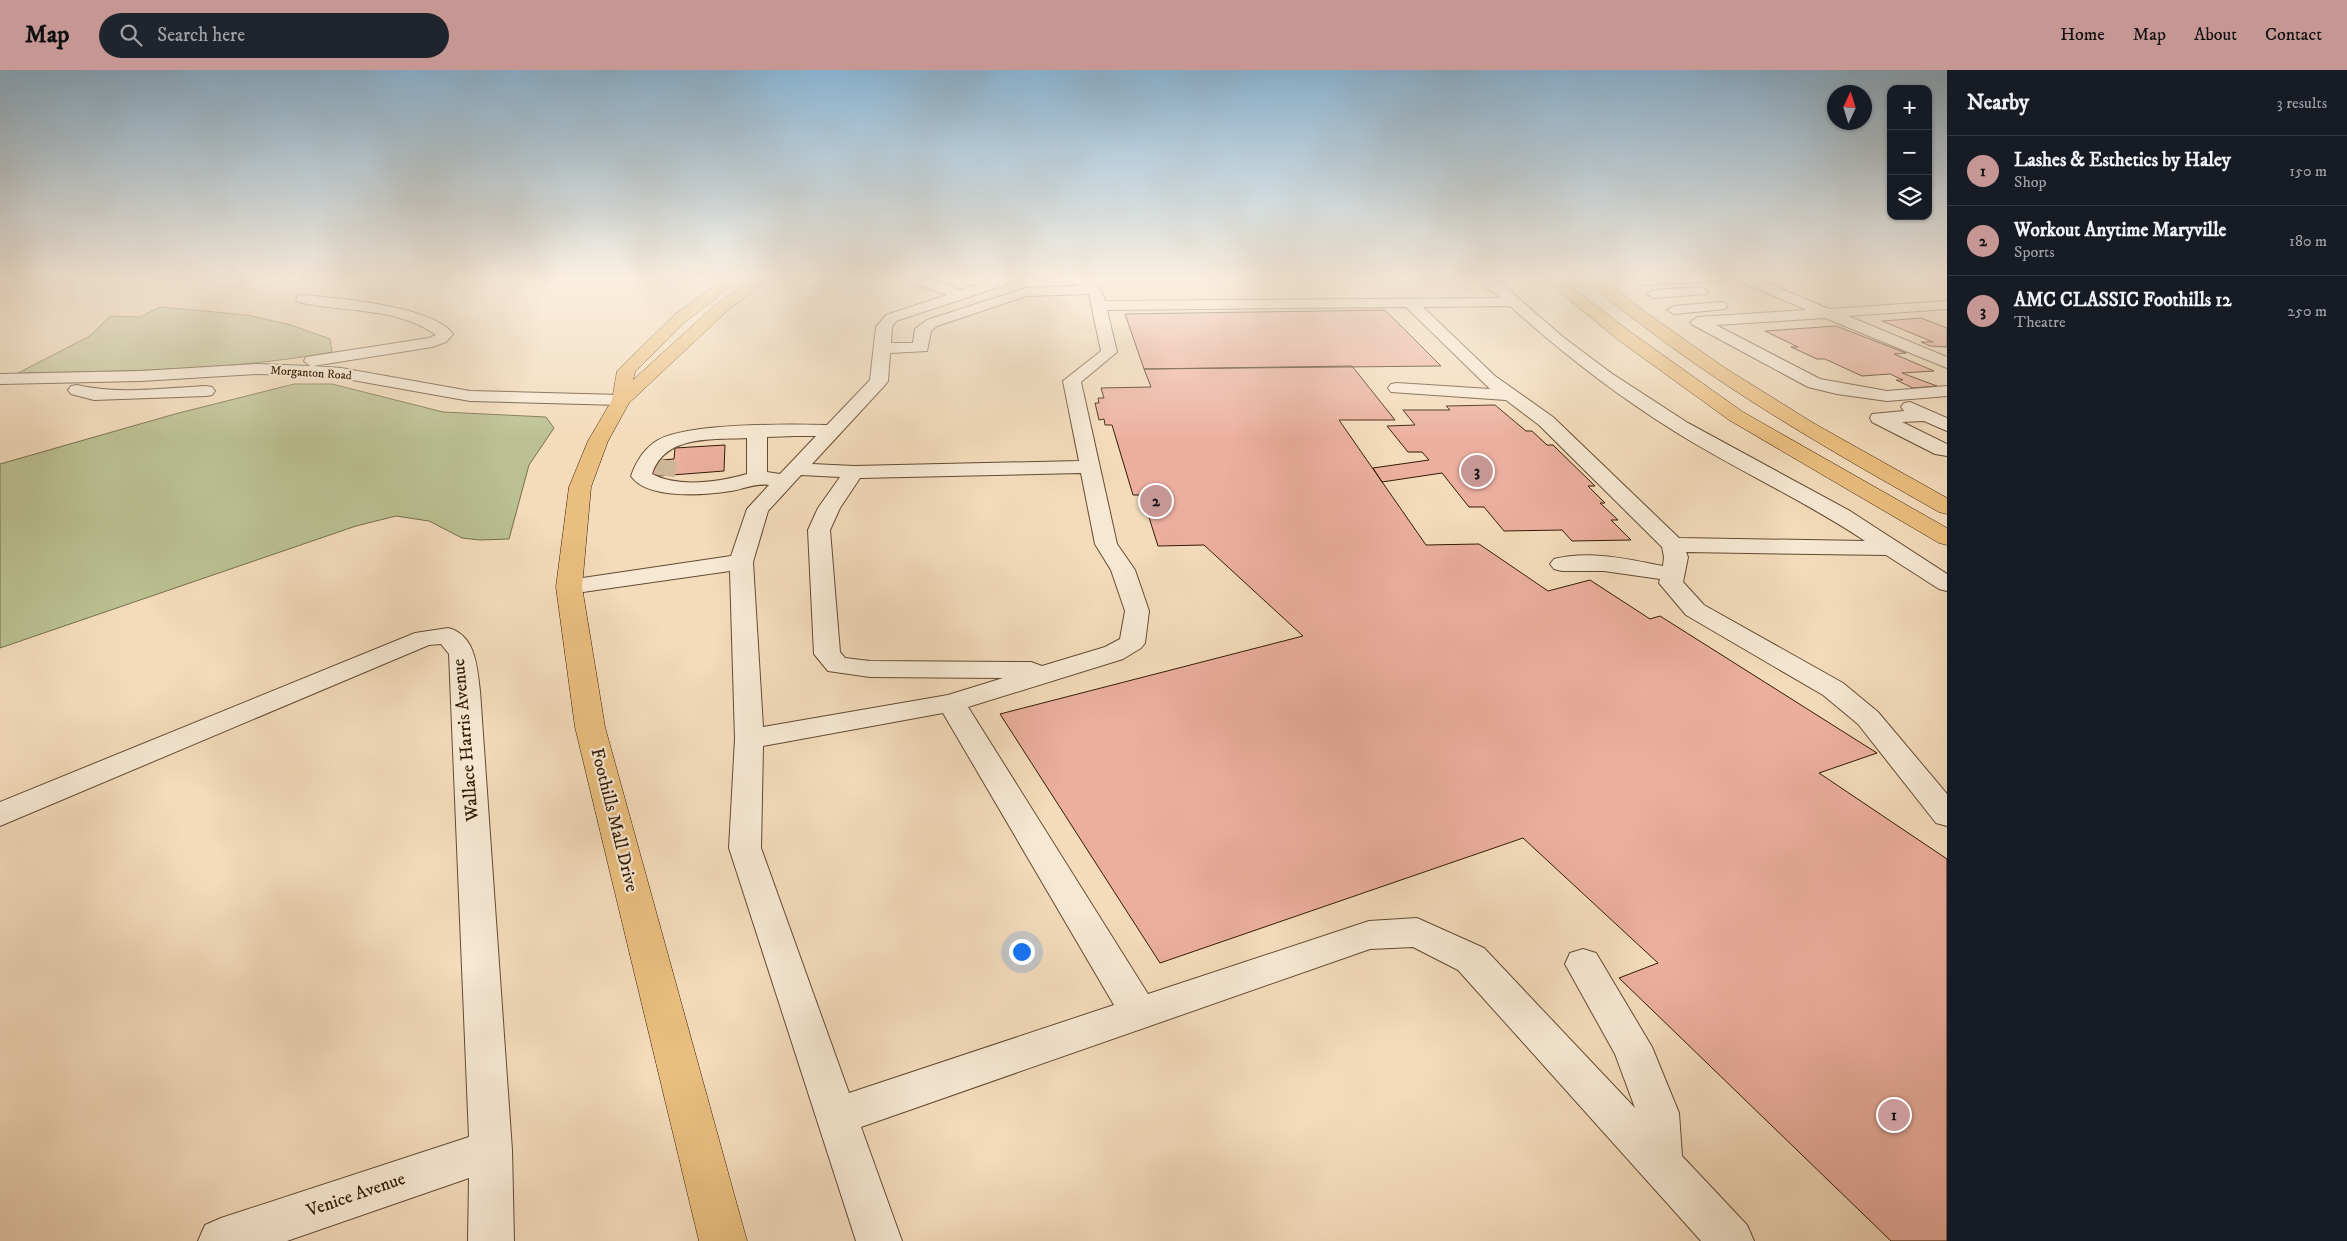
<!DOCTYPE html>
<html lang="en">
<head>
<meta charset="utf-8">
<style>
  :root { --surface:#171b24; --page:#20242c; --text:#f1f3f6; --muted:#9ea1a6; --line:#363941; --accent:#c59692 }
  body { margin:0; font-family:"IM FELL DW Pica",serif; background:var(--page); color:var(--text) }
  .controls { position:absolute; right:15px; top:15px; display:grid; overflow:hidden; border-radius:10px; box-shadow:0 1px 4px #0004 }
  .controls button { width:45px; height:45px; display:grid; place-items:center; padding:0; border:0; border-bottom:1px solid var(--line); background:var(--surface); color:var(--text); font:25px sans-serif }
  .compass { position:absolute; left:1827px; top:15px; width:45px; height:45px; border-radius:50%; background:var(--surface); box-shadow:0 1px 4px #0004; rotate:4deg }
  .you { position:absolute; left:1021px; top:881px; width:18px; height:18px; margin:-12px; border:4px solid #fff; border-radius:50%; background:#1a73e8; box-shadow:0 0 0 8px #1a73e833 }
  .badge { display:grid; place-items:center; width:32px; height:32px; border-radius:50%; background:var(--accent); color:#111; font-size:16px; font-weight:700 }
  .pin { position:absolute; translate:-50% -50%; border:2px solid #fff; box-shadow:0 1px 5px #0006 }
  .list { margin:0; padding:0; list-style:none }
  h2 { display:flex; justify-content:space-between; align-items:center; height:65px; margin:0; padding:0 20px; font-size:21px }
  h2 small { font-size:16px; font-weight:400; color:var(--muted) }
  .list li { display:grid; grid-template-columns:32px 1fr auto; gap:15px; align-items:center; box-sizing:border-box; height:70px; padding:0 20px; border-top:1px solid var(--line) }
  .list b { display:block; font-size:19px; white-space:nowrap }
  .list p { margin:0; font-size:16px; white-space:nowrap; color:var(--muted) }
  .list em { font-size:16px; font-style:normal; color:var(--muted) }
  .icon { flex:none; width:28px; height:28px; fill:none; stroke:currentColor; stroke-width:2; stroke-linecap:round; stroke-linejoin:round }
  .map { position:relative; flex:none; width:1947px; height:1171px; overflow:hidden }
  header { display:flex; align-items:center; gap:30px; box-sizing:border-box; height:70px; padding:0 25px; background:var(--accent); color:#111 }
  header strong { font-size:24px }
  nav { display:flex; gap:28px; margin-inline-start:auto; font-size:18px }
  .search { width:350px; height:45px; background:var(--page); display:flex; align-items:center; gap:12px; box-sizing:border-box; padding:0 18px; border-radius:28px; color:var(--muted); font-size:19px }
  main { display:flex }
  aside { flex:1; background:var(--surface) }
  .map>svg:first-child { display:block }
</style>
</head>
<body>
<header>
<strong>Map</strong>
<div class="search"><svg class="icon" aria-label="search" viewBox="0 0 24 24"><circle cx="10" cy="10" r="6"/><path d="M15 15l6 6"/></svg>Search here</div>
<nav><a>Home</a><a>Map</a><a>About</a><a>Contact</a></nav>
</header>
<main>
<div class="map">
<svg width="1947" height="1171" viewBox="0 0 1947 1171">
  <rect width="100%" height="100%" fill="#f3dbbb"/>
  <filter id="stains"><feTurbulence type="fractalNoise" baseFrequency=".004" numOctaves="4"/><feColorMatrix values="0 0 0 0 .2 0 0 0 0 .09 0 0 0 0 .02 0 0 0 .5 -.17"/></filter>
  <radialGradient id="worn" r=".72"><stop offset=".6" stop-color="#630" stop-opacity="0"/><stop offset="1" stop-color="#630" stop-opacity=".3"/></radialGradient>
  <path fill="#bac091" stroke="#766e4b" d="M160,237L247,245L291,255L330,269L332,282C229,301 122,301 18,303L90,266L110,246L140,247Z
    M294,314H332L443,342L546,347L554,358L529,395L509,469L480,470L462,468L429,451L396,446L356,456L0,578V394L175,344Z"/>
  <path fill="#ecaf9f" stroke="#331b05" d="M1385,240L1441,296L1144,299L1125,244Z
    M1921,248L1947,258V277L1930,276L1921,272H1933L1882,251Z
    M1836,256L1906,283L1894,284L1934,301L1902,303L1937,316L1913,318L1896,310H1903L1890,304L1862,306L1825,289H1817L1791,277H1798L1765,261Z
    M1352,296L1395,350H1339L1426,475L1479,474L1548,521L1590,510L1650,549L1660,546L1877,683L1819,703L1947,789V1171H1891L1619,908L1658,893L1523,768L1160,893L1000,644L1303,566L1204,475L1158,476L1142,425H1133L1112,355H1105L1104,349L1099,350L1095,333H1099L1098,328H1104L1101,318L1151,317L1144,299Z
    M1495,335L1526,361H1532L1547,375H1553L1595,416H1588L1605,433H1600L1618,450H1611L1631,470L1572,471L1562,460L1504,461L1484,437H1469L1442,403L1382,412L1373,398L1429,390L1422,382H1408L1387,356L1415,355L1403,340H1450L1446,336Z
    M725,375L724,401L646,407L649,391L674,389L675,378Z"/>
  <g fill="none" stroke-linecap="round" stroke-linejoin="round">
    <path stroke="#cdb597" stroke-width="20" stroke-dasharray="20 10" stroke-linecap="butt" d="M665,406L667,390"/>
    <defs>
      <path id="minor" d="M900,206H921L961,220L1004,206H1025L1023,209L896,251L892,257L891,273H913L915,259L927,250L1026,218L1079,216L1062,206C1082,206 1100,210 1105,231L1501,228L1470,206H1488L1501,213L1563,267L1611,303L1688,353L1850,441L1947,504V521L1939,519L1886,485L1686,482L1688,487L1683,512L1704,535L1843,613L1878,642L1947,724V756L1936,753L1858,654L1823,625L1686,545L1659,513L1660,509L1604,501H1562L1554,499L1550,494L1554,489C1589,480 1628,489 1663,496L1664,487L1662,477L1539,355L1506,330L1391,322L1388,318L1391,314L1397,313L1490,319L1406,237L1107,240L1117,282L1081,312L1117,474L1135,500L1149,541L1145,573L1141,578L1123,589L968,637L1148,924L1369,851L1417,848L1484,878L1635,1038L1615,984L1565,894L1570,883L1583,879L1596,883L1652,977L1679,1043L1682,1086L1747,1155L1754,1171H1701L1458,900L1413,877L1370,879L861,1057L902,1171H856L729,778L735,669L730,501L569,524L561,522L557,517L561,512L569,510L731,486L747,439L769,415C755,413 745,419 731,421C706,425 647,430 631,406C636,392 644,378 658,370C688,353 789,354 827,355L870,310L876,257L886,245L947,225L902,209ZM1089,224L1101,281L1063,311L1079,391L854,396L812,394L885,315L888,311L890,283L927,281L931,261L937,256L1027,226ZM1510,236C1562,283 1615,324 1674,361C1736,400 1804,430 1865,471L1679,468L1553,347L1495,306L1423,237ZM795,366H816L780,404L767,402V367ZM747,368V404C719,412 678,418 652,404C665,364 714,370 747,368ZM1081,403L1095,474L1111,500L1125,541L1120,569L1105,577L1042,596L1031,592L870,591L845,588L840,582L830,460L840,438L860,408ZM801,405L840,407L818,438L808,460L814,584L828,601L870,607L1003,608L948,625L763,657L753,492L768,441ZM943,643L1114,935L849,1023L761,778L763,676Z
        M1652,206H1750L1829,239L1947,231V239L1848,246L1947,287V298L1825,248L1716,255L1820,309L1887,321L1947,316V326L1887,331L1837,324L1808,317L1693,255L1690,252L1698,247L1807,240L1736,210L1638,215L1631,211L1638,207Z
        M1923,206L1947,207V216L1925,209Z
        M1701,217L1708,221L1706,224L1654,228L1647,224L1654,220Z
        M303,225C336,228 434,236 453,264L446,272L432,277L313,296L341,298L470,321L621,325L627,326L630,330L627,334L621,335L470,331L341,308L302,305L256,304L141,311L0,314V304L141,301L256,294L310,296L304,291L306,287L429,268L436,265C396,236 343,243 298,232L296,229L298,226Z
        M1720,232L1725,233L1727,236L1725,239L1674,244L1667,240L1674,236Z
        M77,315C119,325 163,318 206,316L212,317L215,321L212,325L206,326L94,330L71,324L68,320L71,316Z
        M1910,332L1947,348V361L1924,351L1902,352L1947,374V386L1935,384L1872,352L1870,348L1872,344L1904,341L1901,337L1904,333Z
        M448,558C476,565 477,597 480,621L512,1080L514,1171H468L469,1108L287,1171H198L205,1155L221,1148L469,1067L449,584L441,574L429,575L0,756V732L415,563Z"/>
      <path id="major" d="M728,206H744L685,252L635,302L633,310L714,236L755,206H772L726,242L629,333L608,371L591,417L582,517L605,657L747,1171H699L575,657L556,517L569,417L588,371L612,330L617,301L673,246Z"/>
      <path id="highway" d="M1541,206H1557L1629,261L1743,342L1947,458V475L1939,473L1729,350L1617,269Z
        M1585,206H1601L1638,237L1725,298L1815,354L1947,428V444L1939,442C1838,385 1738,328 1646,258C1629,245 1597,223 1585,206Z"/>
    </defs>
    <use href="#minor" stroke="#634b32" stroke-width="2"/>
    <use href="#major" stroke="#331b05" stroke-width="1"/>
    <use href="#highway" stroke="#331b05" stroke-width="1"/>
    <use href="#minor" fill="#f7e8d3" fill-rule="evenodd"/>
    <use href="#major" fill="#eabe7e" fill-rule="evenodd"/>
    <use href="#highway" fill="#eabe7e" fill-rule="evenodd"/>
  </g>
  <linearGradient id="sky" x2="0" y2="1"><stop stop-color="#8bb6d6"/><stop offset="0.56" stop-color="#faefe0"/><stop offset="1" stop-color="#faefe0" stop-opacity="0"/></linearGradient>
  <rect width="1947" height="370" fill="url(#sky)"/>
  <g text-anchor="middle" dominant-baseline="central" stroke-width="4.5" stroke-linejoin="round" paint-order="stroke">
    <g font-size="12" fill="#331b05" stroke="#f7e8d3">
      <text transform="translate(311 303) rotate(4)">Morganton Road</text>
    </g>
    <g font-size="18" fill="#331b05" stroke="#f7e8d3">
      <text transform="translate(466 670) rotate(-95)">Wallace Harris Avenue</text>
      <text transform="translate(614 750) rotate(76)">Foothills Mall Drive</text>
      <text transform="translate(356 1125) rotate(-19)">Venice Avenue</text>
    </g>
  </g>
  <rect width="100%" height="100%" filter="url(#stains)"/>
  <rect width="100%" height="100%" fill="url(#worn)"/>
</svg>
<div class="controls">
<button>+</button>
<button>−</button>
<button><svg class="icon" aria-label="layers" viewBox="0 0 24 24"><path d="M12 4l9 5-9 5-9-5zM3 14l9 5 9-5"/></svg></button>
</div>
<svg class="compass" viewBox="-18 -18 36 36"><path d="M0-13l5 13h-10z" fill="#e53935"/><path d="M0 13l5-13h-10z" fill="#9ea1a6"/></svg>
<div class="you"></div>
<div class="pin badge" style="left:1894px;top:1045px">1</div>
<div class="pin badge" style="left:1156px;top:431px">2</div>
<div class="pin badge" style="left:1477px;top:401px">3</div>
</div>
<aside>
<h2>Nearby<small>3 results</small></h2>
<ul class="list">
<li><span class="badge">1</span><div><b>Lashes &amp; Esthetics by Haley</b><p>Shop</p></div><em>150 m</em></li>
<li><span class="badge">2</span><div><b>Workout Anytime Maryville</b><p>Sports</p></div><em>180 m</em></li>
<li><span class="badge">3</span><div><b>AMC CLASSIC Foothills 12</b><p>Theatre</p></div><em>250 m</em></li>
</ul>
</aside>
</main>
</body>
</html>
